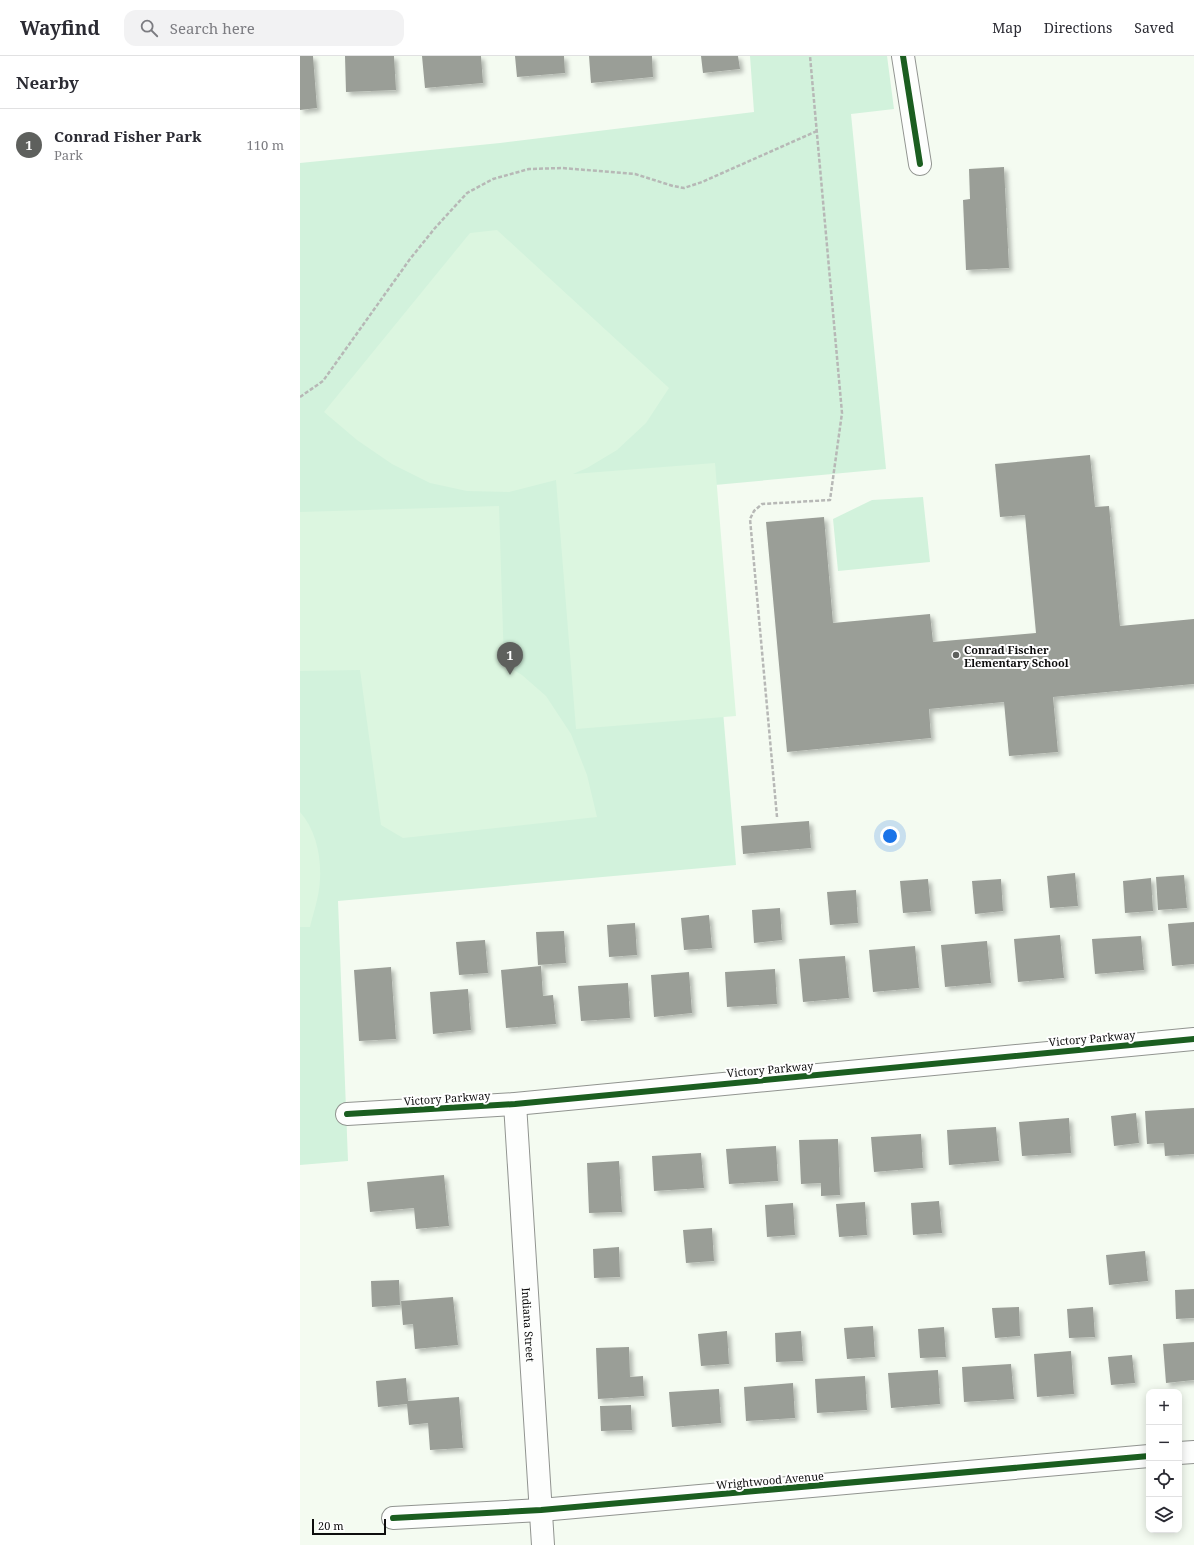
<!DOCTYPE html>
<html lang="en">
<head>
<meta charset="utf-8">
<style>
  :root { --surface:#fff; --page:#f2f2f3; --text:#2b2b33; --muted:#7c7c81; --line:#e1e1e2; --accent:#5e605d }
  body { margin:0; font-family:"Noto Serif",serif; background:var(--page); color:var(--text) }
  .controls { position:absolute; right:12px; bottom:12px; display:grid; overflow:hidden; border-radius:8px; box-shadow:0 2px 10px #0003 }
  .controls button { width:36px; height:36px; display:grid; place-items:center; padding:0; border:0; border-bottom:1px solid var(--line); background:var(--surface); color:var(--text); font:20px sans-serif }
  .scale { position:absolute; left:12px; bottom:10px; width:74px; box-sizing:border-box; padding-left:4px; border:2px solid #0d0d0d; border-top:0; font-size:11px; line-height:14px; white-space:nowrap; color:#0d0d0d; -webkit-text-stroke:3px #fff; paint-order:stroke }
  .you { position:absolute; left:590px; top:780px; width:14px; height:14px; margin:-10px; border:3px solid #fff; border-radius:50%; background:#1a73e8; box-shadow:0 0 0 6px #1a73e833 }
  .badge { display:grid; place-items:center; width:26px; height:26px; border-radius:50%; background:var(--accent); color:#fff; font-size:13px; font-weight:700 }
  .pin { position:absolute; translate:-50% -33px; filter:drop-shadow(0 1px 2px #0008) }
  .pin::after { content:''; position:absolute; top:21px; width:14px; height:12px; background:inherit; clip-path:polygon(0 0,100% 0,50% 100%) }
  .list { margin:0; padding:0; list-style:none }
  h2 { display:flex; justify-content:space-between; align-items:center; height:52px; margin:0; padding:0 16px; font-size:17px }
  h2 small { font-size:13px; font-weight:400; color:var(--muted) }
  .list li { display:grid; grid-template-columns:26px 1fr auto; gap:12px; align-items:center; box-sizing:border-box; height:72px; padding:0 16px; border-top:1px solid var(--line) }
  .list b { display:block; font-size:15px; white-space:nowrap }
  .list p { margin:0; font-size:13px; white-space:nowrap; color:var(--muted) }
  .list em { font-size:13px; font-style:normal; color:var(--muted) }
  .icon { flex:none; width:22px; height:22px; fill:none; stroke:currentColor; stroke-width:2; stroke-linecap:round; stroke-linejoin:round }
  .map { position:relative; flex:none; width:894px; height:1489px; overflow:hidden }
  header { display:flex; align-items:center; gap:24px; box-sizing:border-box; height:56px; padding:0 20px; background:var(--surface); border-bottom:1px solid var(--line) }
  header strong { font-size:19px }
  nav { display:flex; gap:22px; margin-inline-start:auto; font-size:14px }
  .search { width:280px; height:36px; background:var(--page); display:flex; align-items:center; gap:10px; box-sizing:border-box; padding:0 14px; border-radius:12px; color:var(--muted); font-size:15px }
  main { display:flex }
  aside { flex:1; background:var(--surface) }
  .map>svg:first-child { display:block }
</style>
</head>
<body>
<header>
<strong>Wayfind</strong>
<div class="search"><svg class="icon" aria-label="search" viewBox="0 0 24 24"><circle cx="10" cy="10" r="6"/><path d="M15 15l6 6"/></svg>Search here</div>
<nav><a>Map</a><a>Directions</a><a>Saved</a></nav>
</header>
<main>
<aside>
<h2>Nearby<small></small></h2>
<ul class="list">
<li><span class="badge">1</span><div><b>Conrad Fisher Park</b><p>Park</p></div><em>110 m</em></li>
</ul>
</aside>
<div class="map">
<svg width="894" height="1489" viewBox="0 0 894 1489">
  <defs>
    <filter id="shadow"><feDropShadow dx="3.5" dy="3.5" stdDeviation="2" flood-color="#0004"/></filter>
  </defs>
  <rect width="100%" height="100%" fill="#f4fbf1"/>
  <path fill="#d2f2dc" d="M450,0H587L594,53L551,58L586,413L404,430L436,809L38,845L48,1105L0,1109V107L200,87L454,56Z
    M623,441L630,506L538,515L533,463L572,444Z"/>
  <path fill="#dcf6e0" d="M197,174L369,332L346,367L317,394L287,412L273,418L415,407L436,660L276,673L256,424L209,436L167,435L130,427L92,408L57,384L24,356L170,177Z
    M199,450L204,608L222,619L246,640L271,678L287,719L297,761L103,782L81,769L60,614L0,615V456Z
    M0,756C20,778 24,816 17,844C15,853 12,862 10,871H0Z"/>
  <path fill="#9a9e97" filter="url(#shadow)" d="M0,0H13L17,52L0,54Z
    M45,0H94L96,34L46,36Z
    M122,0H181L183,27L125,32Z
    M215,0H264L265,17L217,21Z
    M289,0H352L353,21L291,27Z
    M401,0H438L440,13L403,17Z
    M704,111L709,212L666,214L663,144L670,143L669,113Z
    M790,399L795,451L809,450L820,570L894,563V628L753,641L758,696L709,700L704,646L629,653L631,682L487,696L466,466L524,461L533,567L630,558L633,586L736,577L725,459L700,461L695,408Z
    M509,765L511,792L443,798L441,770Z
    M775,817L778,850L750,852L747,820Z
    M884,819L887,852L858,854L856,821Z
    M851,822L853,855L825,857L823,825Z
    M628,823L631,855L603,857L600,825Z
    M701,823L703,855L675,858L672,825Z
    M556,834L558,867L530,869L527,836Z
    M480,852L482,884L454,887L452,854Z
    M409,859L412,892L384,894L381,862Z
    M894,866V908L872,910L868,868Z
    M335,867L337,899L309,901L307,869Z
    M264,875L266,907L238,909L236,876Z
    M760,879L764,922L718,926L714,883Z
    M841,880L844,914L795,918L792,883Z
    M185,884L188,917L159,919L156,886Z
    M687,885L691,927L645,931L641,889Z
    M615,890L619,932L573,936L569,894Z
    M545,900L549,942L503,946L499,903Z
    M241,910L243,940L253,939L256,968L206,972L201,914Z
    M91,911L96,983L59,985L54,914Z
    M475,913L477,948L427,951L425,916Z
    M389,916L392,957L354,961L351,919Z
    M328,927L330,962L281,965L278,930Z
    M168,933L171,974L133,978L130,936Z
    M894,1052V1098L865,1100L864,1087L847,1088L845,1055Z
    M836,1057L839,1087L814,1090L811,1060Z
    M769,1062L771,1097L722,1100L719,1066Z
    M696,1071L699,1105L649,1109L647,1074Z
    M621,1078L623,1112L574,1116L571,1081Z
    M538,1083L540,1139L521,1140V1127L501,1128L499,1084Z
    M476,1090L478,1125L429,1128L426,1093Z
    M401,1097L404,1132L354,1135L352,1100Z
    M319,1105L322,1156L289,1157L287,1107Z
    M144,1119L149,1170L116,1173L114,1152L70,1156L67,1126Z
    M639,1145L642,1177L613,1179L611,1147Z
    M565,1146L567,1179L539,1181L536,1148Z
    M493,1147L495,1179L467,1181L465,1149Z
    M412,1172L414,1205L386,1207L383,1174Z
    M319,1191L320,1221L294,1222L293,1193Z
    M845,1195L848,1225L809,1229L806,1199Z
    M99,1224L100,1249L72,1251L71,1225Z
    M894,1233V1262L876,1263L875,1234Z
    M153,1241L158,1289L115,1293L113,1268L103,1269L101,1245Z
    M719,1251L720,1280L695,1282L692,1252Z
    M793,1251L795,1281L769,1282L767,1253Z
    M573,1270L575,1301L547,1303L544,1272Z
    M644,1271L646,1301L620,1302L618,1273Z
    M427,1275L429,1308L401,1310L398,1278Z
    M501,1275L503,1305L476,1306L475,1277Z
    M894,1286V1324L866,1327L863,1288Z
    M329,1291L330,1321L343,1320L344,1340L298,1343L296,1292Z
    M771,1295L774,1338L737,1341L734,1298Z
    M832,1299L835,1327L811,1329L808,1301Z
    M711,1308L714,1343L664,1346L662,1311Z
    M638,1314L640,1348L591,1352L588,1317Z
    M565,1320L567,1354L517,1357L515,1323Z
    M106,1322L108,1345L159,1341L163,1392L130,1394L128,1367L109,1369L107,1348L78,1351L76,1325Z
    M493,1327L495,1362L446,1365L444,1331Z
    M419,1333L421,1367L372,1371L369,1336Z
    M331,1349L332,1374L301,1375L300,1350Z"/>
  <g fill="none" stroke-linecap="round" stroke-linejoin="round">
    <defs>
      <g id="minor">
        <path d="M603,0L620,108"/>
        <path id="s1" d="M215,1048L243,1489"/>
        <path d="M47,1058L215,1048L894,983"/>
        <path d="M879,1397L894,1396"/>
        <path d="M93,1462L241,1454L849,1400"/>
      </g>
    </defs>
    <use href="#minor" stroke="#919490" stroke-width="24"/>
    <path stroke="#b7b8b6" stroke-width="2.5" stroke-dasharray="4 2" stroke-linecap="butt" d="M0,341L23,325L110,203L135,172L167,137L193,123L229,113L262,112L335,118L373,130L384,132L402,126L517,75
      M477,761L450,463L454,455L462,448L530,444L542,357L510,0"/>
    <use href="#minor" stroke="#fdfefd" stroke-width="22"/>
    <defs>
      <path id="cycleway" d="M603,0L620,108
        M47,1058L215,1048L894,983
        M93,1462L241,1454L849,1400"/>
    </defs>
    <use href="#cycleway" stroke="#fff" stroke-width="8"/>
    <use href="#cycleway" stroke="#1b5e20" stroke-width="6"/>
  </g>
  <circle fill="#5e605d" stroke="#fff" stroke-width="1.5" cx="656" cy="599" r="4"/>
  <g text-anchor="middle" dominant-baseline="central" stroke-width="4" stroke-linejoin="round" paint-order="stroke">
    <g font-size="11" font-weight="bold" fill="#0d0d0d" stroke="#fff" text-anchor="start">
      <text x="664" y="593">Conrad Fischer<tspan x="664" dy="13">Elementary School</tspan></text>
    </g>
    <g font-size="11" fill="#0d0d0d" stroke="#fff">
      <text transform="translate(792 982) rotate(-5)">Victory Parkway</text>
      <text transform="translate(470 1013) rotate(-5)">Victory Parkway</text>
      <text transform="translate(147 1042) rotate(-4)">Victory Parkway</text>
      <text stroke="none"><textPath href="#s1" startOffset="221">Indiana Street</textPath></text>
      <text transform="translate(470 1424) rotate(-5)">Wrightwood Avenue</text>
    </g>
  </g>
</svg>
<div class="controls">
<button>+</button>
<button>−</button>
<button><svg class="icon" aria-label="locate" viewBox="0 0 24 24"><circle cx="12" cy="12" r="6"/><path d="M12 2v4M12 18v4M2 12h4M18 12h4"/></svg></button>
<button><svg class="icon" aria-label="layers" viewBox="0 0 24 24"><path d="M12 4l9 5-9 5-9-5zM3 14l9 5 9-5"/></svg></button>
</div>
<div class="scale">20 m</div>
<div class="you"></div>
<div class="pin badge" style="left:210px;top:619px">1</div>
</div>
</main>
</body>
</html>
